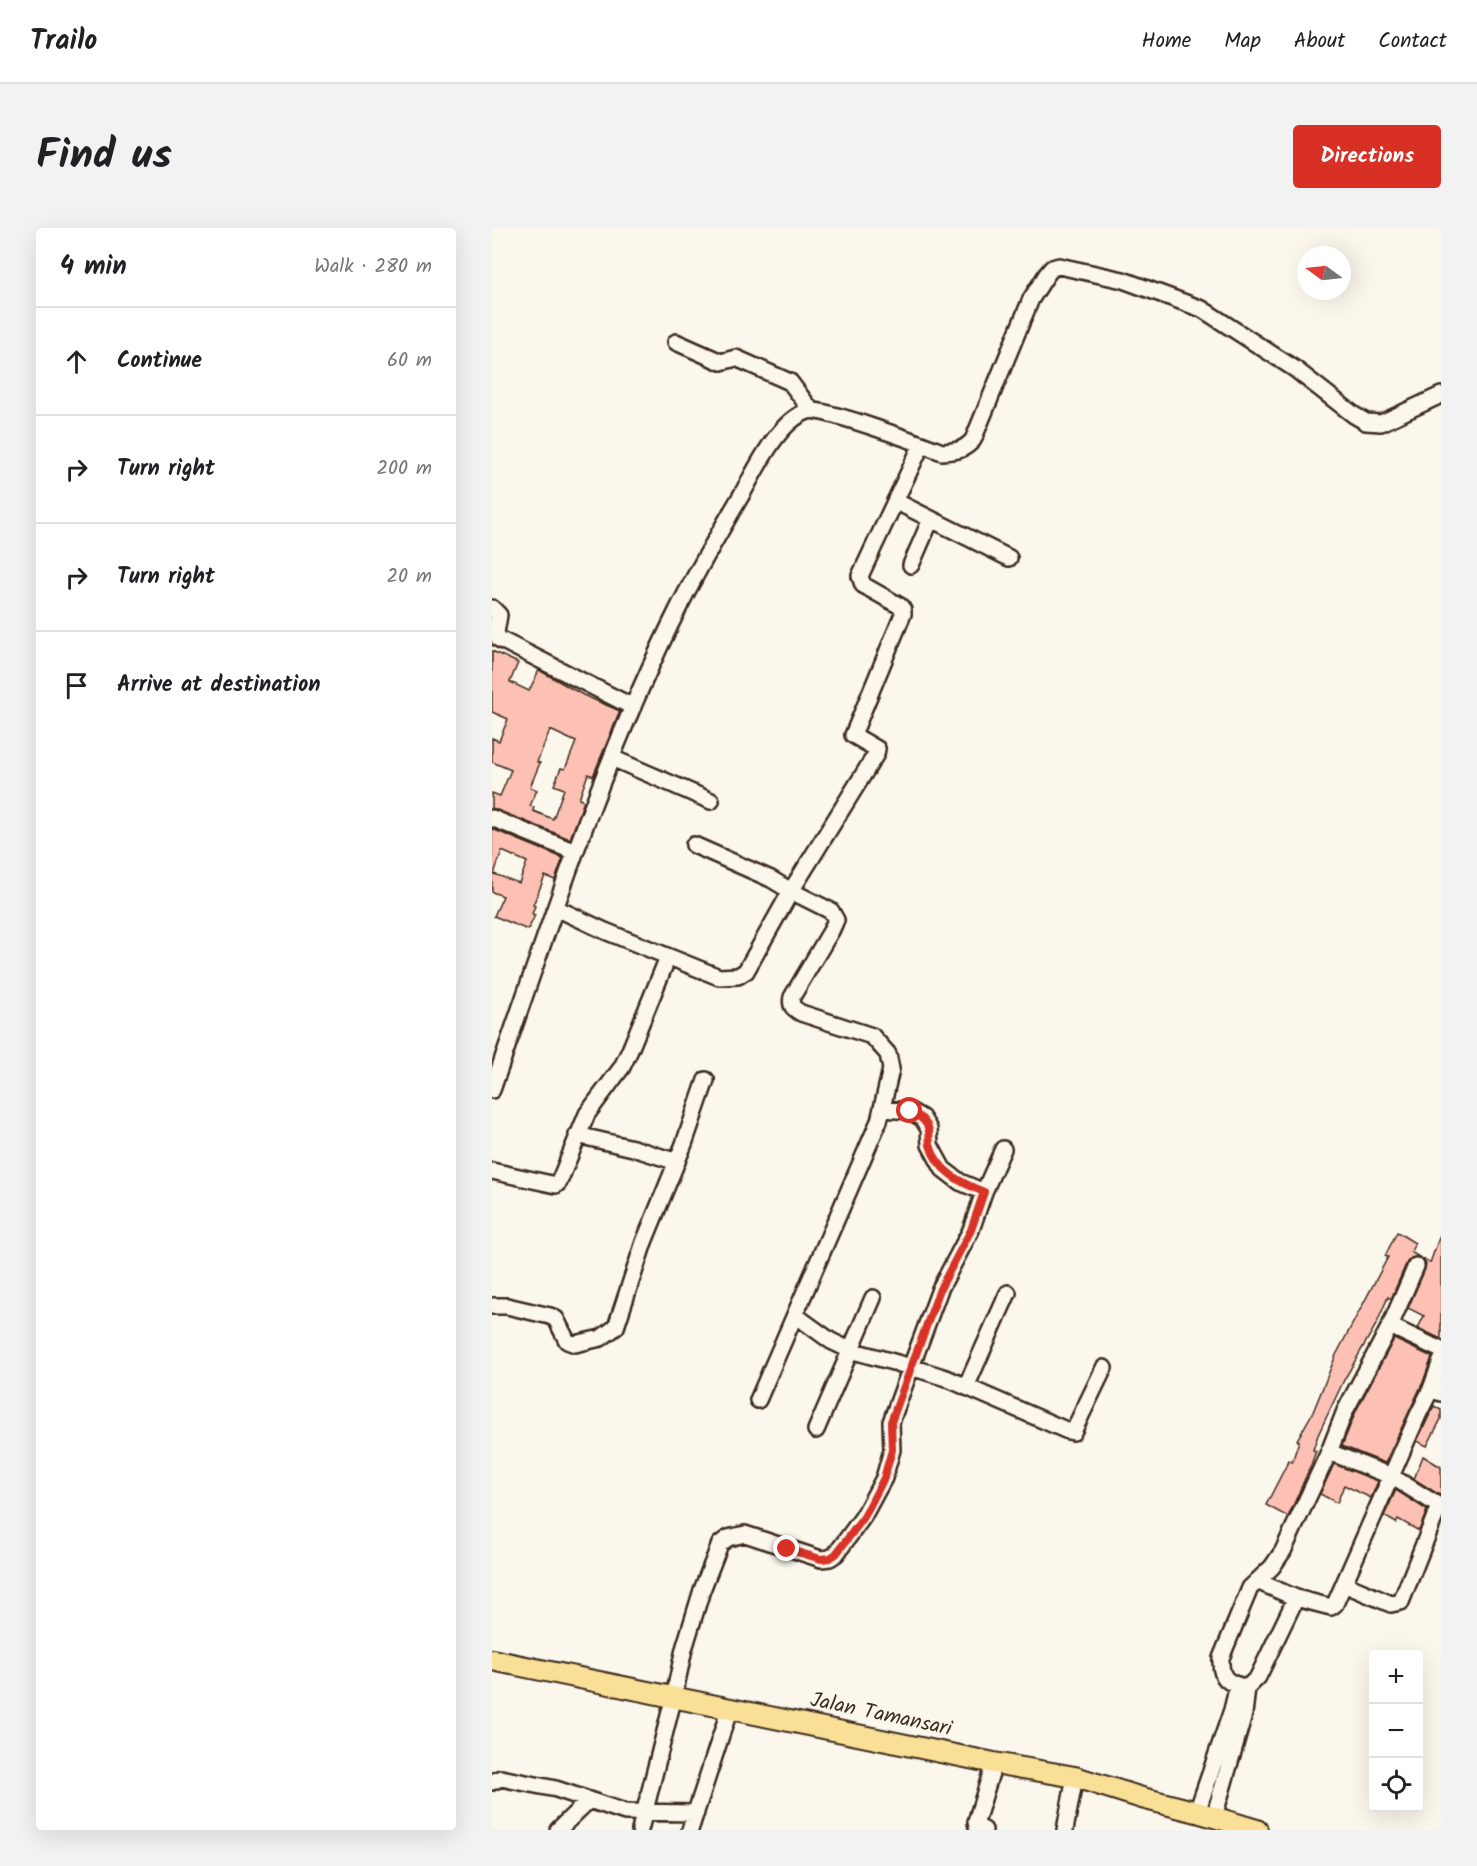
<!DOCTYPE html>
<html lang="en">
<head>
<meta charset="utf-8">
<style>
  :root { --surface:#fff; --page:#f2f2f2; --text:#202124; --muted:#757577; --line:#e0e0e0; --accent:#d93025 }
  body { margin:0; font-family:Kalam,sans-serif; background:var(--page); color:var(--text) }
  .controls { position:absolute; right:18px; bottom:18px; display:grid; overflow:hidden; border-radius:6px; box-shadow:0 6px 24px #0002 }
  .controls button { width:54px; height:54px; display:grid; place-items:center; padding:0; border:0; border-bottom:2px solid var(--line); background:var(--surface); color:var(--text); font:30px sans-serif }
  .compass { position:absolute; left:805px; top:18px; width:54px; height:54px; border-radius:50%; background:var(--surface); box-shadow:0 6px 24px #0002; rotate:285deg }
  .stop { position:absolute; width:18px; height:18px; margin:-14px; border:4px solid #d93025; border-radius:50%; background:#fff }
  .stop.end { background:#d93025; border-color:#fff; box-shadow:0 2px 6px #0008 }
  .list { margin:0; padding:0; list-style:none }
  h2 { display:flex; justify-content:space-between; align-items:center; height:78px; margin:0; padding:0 24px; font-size:26px }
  h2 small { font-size:20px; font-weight:400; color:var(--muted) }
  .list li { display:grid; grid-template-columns:39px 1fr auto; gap:18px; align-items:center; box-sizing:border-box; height:108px; padding:0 24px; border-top:2px solid var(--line) }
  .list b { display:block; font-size:22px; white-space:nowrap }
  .list em { font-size:20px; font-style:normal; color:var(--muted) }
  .icon { flex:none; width:33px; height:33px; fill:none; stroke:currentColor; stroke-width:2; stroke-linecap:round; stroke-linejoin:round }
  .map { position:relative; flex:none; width:949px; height:1602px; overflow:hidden; border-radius:6px }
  header { display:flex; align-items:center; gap:36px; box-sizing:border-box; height:84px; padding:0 30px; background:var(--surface); border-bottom:2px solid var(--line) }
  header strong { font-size:28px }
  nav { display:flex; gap:33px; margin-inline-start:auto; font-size:21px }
  .intro { display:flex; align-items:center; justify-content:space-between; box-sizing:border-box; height:144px; padding:0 36px }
  h1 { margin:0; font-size:42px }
  .button { padding:15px 27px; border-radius:6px; background:var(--accent); color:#fff; font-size:21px; font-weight:700 }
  main { display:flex; gap:36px; padding:0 36px }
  aside { flex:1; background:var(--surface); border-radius:6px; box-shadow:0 6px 24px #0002 }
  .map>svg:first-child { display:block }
</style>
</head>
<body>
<header>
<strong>Trailo</strong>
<nav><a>Home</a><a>Map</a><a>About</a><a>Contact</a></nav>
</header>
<div class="intro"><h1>Find us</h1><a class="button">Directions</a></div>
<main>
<aside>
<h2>4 min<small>Walk · 280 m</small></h2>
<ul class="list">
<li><svg class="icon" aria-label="ahead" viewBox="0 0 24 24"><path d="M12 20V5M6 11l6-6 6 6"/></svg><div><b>Continue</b></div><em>60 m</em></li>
<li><svg class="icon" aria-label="right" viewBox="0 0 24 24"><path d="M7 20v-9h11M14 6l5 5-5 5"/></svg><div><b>Turn right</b></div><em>200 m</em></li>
<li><svg class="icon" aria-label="right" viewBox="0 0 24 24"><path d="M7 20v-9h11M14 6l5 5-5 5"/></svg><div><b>Turn right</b></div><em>20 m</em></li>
<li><svg class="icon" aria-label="arrive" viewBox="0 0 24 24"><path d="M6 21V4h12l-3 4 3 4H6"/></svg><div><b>Arrive at destination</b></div></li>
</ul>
</aside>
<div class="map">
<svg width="949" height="1602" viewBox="0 0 949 1602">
  <rect width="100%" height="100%" fill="#fbf7ec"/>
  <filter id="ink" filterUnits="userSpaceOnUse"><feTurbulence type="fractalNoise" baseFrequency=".0167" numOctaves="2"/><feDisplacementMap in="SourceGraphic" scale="12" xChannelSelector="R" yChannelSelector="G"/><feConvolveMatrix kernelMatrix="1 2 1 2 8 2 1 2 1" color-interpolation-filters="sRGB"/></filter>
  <g filter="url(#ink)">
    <path fill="#fcc1b4" stroke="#3b2a1e" stroke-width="1.5" fill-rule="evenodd" d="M0,423L26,435L18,454L37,463L47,442L91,467L128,483L101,548L96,546L87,571L92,573L78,611L0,580V565L8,568L19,542L0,534V510L7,513L16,491L0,484ZM58,502L84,514L73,541L69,540L62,557L72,561L61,591L41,583L42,579L38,578L45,562L38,559L48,535L45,534Z
      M0,601L71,630L63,652L53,648L41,677L43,678L40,686L43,687L36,702L2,688L11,668L0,664ZM10,623L35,634L27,655L2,646Z
      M905,1004L923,1015L919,1024L927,1029L919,1030L915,1034L899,1071L896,1069L885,1095L852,1152L826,1207L821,1222L824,1223L819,1237L796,1289L774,1277L797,1232L800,1234L807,1213L805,1212L821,1184L844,1127L896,1029L893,1028Z
      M948,1007H949V1111L926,1100L932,1088L916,1080L933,1041L934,1036L929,1030L938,1035Z
      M902,1111L940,1129L931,1154L893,1235L850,1218L864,1183Z
      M942,1178L949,1182V1191L935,1218L925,1213Z
      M931,1228L949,1239V1268L922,1251Z
      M842,1236L886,1253L879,1270L852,1257L845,1275L828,1266Z
      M904,1262L935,1282L927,1303L906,1291L904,1295L892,1288Z"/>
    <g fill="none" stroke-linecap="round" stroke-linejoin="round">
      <defs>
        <path id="minor" d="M184,114L229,134L244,130L298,154L319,182
          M403,273L517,330
          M419,337L439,291
          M0,380L7,387L4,405L7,411L141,479
          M120,530L219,573
          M0,590L83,624
          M64,680L113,703L227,749L246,748L254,743L299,663L279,651L202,617
          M0,862C56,702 108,538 184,385C204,344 227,305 250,266C265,240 286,193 316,183C330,179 430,216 450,224C464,223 471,223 481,212L539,71L555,46L560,40L567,38L631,52L710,81L803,141L862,187L874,194L889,195L949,167
          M391,881L418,883L430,890L437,901L438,917L451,941L468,954L492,964L479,1002L448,1061L419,1139L454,1150L576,1203L581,1204L612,1140
          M85,907L141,920L185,934
          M0,943L64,957L67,954L95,886L130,839L138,822L176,729
          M492,964L511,921
          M0,1078H15L58,1088L64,1091L75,1113L83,1116L109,1110L124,1099L152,1014L192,916L214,852
          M898,1098L949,1122
          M474,1159L516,1065
          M939,1161L949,1133
          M266,1172L387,893L399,841L396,826L380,808L309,785C301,780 298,778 300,769L339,703L344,692L339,683L299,663L384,526L385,521L361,507L411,386V382L408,378L371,357L368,348L430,216
          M324,1202L381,1070
          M837,1224L899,1248L949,1279
          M765,1353L804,1370
          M852,1356L899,1376L909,1374L947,1278
          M755,1460C736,1455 728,1452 729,1430L758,1360L780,1339L791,1323L837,1224L853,1183L898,1098L924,1038
          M0,1554L9,1550L64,1561L133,1584L204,1585
          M705,1584L740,1482L746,1457
          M722,1589L752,1486L755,1460L766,1449L804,1370L835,1378L839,1379L843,1376L926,1187L939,1161L949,1165
          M66,1602L97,1572
          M148,1602L182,1468L192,1421L210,1362L228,1316L236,1310L253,1306L329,1331L338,1330L344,1326L371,1289L392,1250L400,1222L399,1194L419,1139L358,1122L339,1113L303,1087
          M198,1602L238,1480
          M492,1602L485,1599L484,1594L502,1535
          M573,1602L583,1549"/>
        <path id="major" d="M0,1432L502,1535L583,1549L650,1570L705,1584L765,1602"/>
      </defs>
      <use href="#minor" stroke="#3b2a1e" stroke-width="20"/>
      <use href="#major" stroke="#3b2a1e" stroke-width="24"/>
      <use href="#minor" stroke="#fbf7ec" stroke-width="15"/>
      <use href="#major" stroke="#fadf96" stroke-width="20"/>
    </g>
  </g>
  <g fill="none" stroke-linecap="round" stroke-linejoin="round" filter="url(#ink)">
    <path stroke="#d93025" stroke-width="8" d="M295,1321L329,1331L338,1330L344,1326L372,1289L392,1250L400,1222L399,1194L448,1061L479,1002L492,964C469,955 445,943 438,917C437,912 438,907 437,903C435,893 427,888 418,883"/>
  </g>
  <g text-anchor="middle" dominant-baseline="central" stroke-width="5" stroke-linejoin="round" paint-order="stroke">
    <g font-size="21" fill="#3b2a1e" stroke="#fbf7ec">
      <text transform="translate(389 1487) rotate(12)">Jalan Tamansari</text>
    </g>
  </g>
</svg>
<div class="controls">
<button>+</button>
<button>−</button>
<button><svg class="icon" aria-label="locate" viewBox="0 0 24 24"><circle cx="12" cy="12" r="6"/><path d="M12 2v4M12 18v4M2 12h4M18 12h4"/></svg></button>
</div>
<svg class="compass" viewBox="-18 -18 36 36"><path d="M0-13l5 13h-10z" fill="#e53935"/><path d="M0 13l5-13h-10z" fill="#757577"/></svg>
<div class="stop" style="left:418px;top:883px"></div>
<div class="stop end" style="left:295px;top:1321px"></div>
</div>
</main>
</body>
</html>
